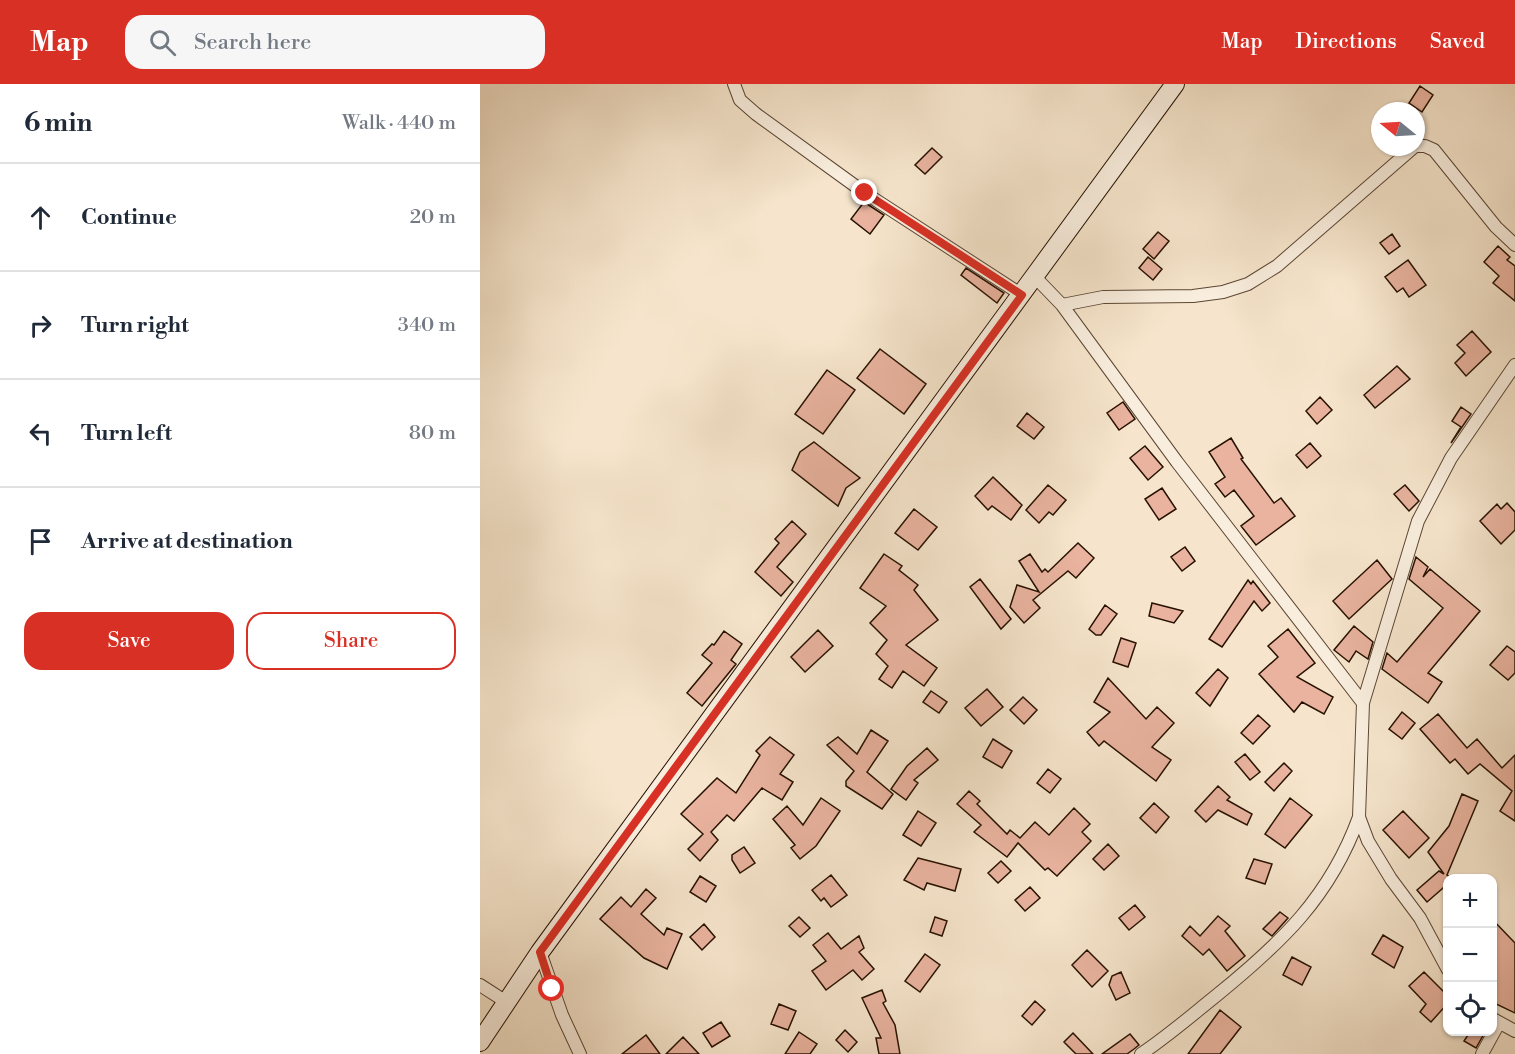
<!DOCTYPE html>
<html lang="en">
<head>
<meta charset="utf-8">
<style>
  :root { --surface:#fff; --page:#f6f6f7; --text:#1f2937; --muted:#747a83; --line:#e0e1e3; --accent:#d93025 }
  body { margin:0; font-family:"Libre Bodoni",serif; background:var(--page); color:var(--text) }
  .controls { position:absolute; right:18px; bottom:18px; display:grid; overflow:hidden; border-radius:12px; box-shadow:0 2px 4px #0004 }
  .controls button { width:54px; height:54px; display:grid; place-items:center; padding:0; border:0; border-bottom:2px solid var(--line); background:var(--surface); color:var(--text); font:30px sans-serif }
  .compass { position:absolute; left:891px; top:18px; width:54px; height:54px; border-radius:50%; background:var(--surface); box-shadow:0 2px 4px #0004; rotate:288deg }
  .stop { position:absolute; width:18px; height:18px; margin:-14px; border:4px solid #d93025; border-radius:50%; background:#fff }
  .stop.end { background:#d93025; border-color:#fff; box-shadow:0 2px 6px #0008 }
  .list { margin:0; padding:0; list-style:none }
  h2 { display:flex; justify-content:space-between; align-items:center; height:78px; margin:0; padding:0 24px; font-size:26px }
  h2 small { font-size:20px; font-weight:400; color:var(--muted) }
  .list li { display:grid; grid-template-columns:39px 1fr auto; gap:18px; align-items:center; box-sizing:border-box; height:108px; padding:0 24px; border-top:2px solid var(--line) }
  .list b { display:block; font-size:22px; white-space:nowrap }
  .list em { font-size:20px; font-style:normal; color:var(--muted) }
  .actions { display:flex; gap:12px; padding:18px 24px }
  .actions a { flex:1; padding:14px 0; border:2px solid var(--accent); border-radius:18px; text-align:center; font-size:21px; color:var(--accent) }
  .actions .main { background:var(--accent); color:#fff }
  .icon { flex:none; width:33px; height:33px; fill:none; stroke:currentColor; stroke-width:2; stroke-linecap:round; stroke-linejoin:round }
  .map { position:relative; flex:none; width:1035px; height:970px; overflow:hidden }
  header { display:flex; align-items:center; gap:36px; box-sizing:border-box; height:84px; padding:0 30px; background:var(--accent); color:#fff }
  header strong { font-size:28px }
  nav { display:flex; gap:33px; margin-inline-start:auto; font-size:21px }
  .search { width:420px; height:54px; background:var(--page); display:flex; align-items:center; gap:15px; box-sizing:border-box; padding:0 21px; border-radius:18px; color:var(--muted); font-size:22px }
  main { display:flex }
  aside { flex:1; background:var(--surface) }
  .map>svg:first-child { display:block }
</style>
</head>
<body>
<header>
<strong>Map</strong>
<div class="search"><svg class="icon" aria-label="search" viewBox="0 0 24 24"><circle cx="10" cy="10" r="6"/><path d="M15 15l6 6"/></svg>Search here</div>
<nav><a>Map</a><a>Directions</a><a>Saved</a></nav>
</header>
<main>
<aside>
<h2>6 min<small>Walk · 440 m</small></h2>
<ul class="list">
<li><svg class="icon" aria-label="ahead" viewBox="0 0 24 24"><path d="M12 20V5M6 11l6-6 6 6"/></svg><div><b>Continue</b></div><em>20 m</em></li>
<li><svg class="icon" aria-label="right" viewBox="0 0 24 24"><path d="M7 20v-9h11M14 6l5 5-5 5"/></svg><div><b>Turn right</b></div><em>340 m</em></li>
<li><svg class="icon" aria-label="left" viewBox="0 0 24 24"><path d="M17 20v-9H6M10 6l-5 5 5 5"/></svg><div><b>Turn left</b></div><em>80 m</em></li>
<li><svg class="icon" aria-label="arrive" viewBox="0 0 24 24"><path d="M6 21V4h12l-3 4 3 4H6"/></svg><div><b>Arrive at destination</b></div></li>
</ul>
<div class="actions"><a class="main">Save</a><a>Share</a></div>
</aside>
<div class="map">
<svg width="1035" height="970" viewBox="0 0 1035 970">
  <rect width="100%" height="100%" fill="#f6e5cc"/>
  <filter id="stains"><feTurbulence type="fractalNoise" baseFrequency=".00333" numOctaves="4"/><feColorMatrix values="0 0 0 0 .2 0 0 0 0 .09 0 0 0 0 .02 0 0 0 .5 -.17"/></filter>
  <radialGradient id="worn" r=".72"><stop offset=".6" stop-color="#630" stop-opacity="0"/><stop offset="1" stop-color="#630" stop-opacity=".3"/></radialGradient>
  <path fill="#e9b39f" stroke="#271101" stroke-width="1.5" d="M940,2L953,11L942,28L929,19Z
    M452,64L462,73L445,90L435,81Z
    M384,118L404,131L390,150L371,135Z
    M678,148L689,157L674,175L663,165Z
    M912,150L920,162L909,170L900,159Z
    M1018,162L1030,173L1027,176L1035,182V217L1013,199L1019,192L1004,178Z
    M668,173L682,185L673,196L659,184Z
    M928,176L946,201L929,213L923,204L917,208L905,193Z
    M486,184L524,209L517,219L481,191Z
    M992,247L1011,268L986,292L975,279L985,269L977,261Z
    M400,265L446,300L424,330L377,294Z
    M917,282L930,295L895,324L884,311Z
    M347,286L375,306L343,350L315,330Z
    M840,313L852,326L837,340L826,327Z
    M643,318L655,335L639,346L627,329Z
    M981,323L991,330L971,359L981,343L972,337Z
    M547,329L564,343L554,355L537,342Z
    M751,354L763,374L761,375L794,419L801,414L815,432L776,461L761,442L774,432L754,406L745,413L735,400L745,393L729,368Z
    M334,358L380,394L366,404L358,422L312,386L320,368Z
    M830,359L841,372L827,384L816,371Z
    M665,362L683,383L668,396L650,374Z
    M513,393L542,421L531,436L512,422L508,426L495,412Z
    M568,401L586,416L573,431L569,428L559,439L546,426Z
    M925,401L939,417L929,427L914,410Z
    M682,404L696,425L679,436L665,415Z
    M1027,419L1035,428V446L1021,460L1000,437L1017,420L1021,425Z
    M434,425L457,443L438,466L415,449Z
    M312,437L326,450L297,483L313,498L301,512L275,488L299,459L295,455Z
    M598,459L614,474L596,494L588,487L553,516L560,524L544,539L530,523L537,501L559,508L539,477L550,470L562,488L565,485L568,488Z
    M705,463L715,477L702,487L691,473Z
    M404,470L422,482L419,486L438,501L434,506L458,536L426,561L457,584L444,602L423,587L412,604L399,595L408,582L396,570L407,556L390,539L406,522L380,504Z
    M936,473L948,483L943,493L950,485L1000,527L948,589L962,598L948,619L902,585L907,569L917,578L963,524L929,495Z
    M897,476L912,495L869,535L853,517Z
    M500,495L531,535L521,545L490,503Z
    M768,496L771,500L773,497L790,519L782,527L774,517L742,563L729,555Z
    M672,519L703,527L694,539L669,532Z
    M625,521L637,530L621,551H616L609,545Z
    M874,542L893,558L888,575L876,567L869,578L854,566Z
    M808,545L835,579L817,593L853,613L844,630L822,618L814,628L779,590L798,573L788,562Z
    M338,546L353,562L325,588L311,573Z
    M244,547L262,560L251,576L256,580L222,622L207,609L232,579L222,571L232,560L234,561Z
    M641,554L656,559L648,583L633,578Z
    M1027,562L1035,568V589L1028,596L1010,581Z
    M738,585L748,594L730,622L716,609Z
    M628,594L666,635L677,623L694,639L672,663L691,676L676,697L624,657L619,662L607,648L630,628L614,618Z
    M507,605L523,623L501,642L485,624Z
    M451,607L467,618L459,629L443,618Z
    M543,613L557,626L544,640L530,626Z
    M922,628L935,639L922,655L909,645Z
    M958,630L987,664L997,655L1022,684L1035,671V737L1020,727L1032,707L1000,680L988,690L975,675L970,679L940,645Z
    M778,631L790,642L773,660L761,649Z
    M391,646L408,657L387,688L413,710L402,725L366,702V697L374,687L347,661L358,653L377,670Z
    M290,653L314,671L300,690L313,698L302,716L282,704L254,737L247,731L231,748L238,756L220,777L208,765L223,750L201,730L237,694L256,709L280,671L276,667Z
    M513,655L532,667L522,684L503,673Z
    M447,664L458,676L434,696L438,699L426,716L411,705L427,682Z
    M765,670L780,688L770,696L755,678Z
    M804,679L812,687L794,707L785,698Z
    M568,685L581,695L570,709L557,699Z
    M738,702L750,713L747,716L772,730L767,741L738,726L726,738L715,727Z
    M489,707L500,717L497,720L527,750L530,746L540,754L555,738L569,751L594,724L610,740L602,748L611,757L577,792L568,784L565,786L538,759L527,773L494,748L501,741L477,720Z
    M982,710L998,717L967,791L973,795H968L963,804L947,818L937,806L959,787L964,790L948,768L969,742Z
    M341,714L360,727L336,762L320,775L311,764L315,761L293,735L307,722L323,741Z
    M810,714L832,731L805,764L785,750Z
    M674,719L689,733L676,749L660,734Z
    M438,727L456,739L441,762L423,751Z
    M923,727L949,754L929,774L903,746Z
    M628,760L639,772L624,786L613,775Z
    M264,763L275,779L260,789L252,776V771Z
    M438,774L481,785L475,807L447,799L444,806L424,796Z
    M774,775L792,780L785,800L766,794Z
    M521,777L531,787L518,799L508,789Z
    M351,791L367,811L351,823L344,814L341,817L332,806Z
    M220,792L236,802L226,818L210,808Z
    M550,803L560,814L545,827L535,816Z
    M166,805L176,814L161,830L184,851L187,844L202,850L187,885L164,874L120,835L141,813L151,823Z
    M655,821L665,833L649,846L639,834Z
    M800,828L808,834L792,852L783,845Z
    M738,832L750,842L745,847L765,872L747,887L729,865L723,871L702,852L710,842L720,852Z
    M319,833L330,844L320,853L309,842Z
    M455,833L467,837L462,852L450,848Z
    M1012,835L1035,859V929L1012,918Z
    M224,840L235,853L222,866L210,853Z
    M348,849L361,865L379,852L384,864L379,868L394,885L382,896L373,886L346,906L332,887L346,877L333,861Z
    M903,851L923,863L914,884L892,870Z
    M607,866L628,887L612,903L592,881Z
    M445,870L460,881L440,908L425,897Z
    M812,873L831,883L822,901L803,891Z
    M641,888L650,909L636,916L629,901L632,892Z
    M944,888L968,912V919L951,938L940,928L946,920L929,902Z
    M402,906L406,917L403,919L415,941L420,970H399L396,954H401L382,914Z
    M555,917L565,926L552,941L542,932Z
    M299,920L316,927L308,946L291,940Z
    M740,926L761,943L740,970H708Z
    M241,938L250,952L232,963L223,949Z
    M365,946L377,958L368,968L356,956Z
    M319,948L337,960L330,970H305Z
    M990,948H1005L996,964L984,957Z
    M593,949L613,970H596L584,958Z
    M650,950L659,961L654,965L647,970H622Z
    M166,951L180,970H142Z
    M203,953L219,970H186Z"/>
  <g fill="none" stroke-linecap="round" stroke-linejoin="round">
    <defs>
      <path id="street" d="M254,0L260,16L276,30L385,109L542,211
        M936,62H945L954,66L1016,143L1035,161
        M555,193L582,221L697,378L883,619
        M582,221L623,213L713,212L743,208L768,200L797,182L934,63
        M60,868L82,931L100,970
        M968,886L940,834L911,795L888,757L879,733L883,619L938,437L971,374L1035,281
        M0,901L28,919
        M1013,935L1035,947
        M661,970C688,952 712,931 737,911C801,859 850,813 879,733
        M1002,970L1019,939"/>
      <path id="secondary" d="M0,958L60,868L695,0"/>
    </defs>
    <use href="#street" stroke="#5b4634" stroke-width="14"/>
    <use href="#secondary" stroke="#271101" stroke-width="20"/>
    <use href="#street" stroke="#f9eede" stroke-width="12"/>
    <use href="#secondary" stroke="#f9eede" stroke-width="18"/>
  </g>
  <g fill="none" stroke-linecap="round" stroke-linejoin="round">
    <path stroke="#d93025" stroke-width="8" d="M72,905L60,868L542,211L385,109"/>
  </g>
  <rect width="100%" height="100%" filter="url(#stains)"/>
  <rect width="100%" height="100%" fill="url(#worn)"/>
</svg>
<div class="controls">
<button>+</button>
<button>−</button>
<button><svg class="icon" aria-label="locate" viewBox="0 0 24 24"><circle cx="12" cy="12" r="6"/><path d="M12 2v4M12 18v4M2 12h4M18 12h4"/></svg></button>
</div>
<svg class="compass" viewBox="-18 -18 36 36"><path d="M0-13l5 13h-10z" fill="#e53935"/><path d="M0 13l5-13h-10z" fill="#747a83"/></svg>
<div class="stop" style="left:72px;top:905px"></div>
<div class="stop end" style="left:385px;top:109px"></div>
</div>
</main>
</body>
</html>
